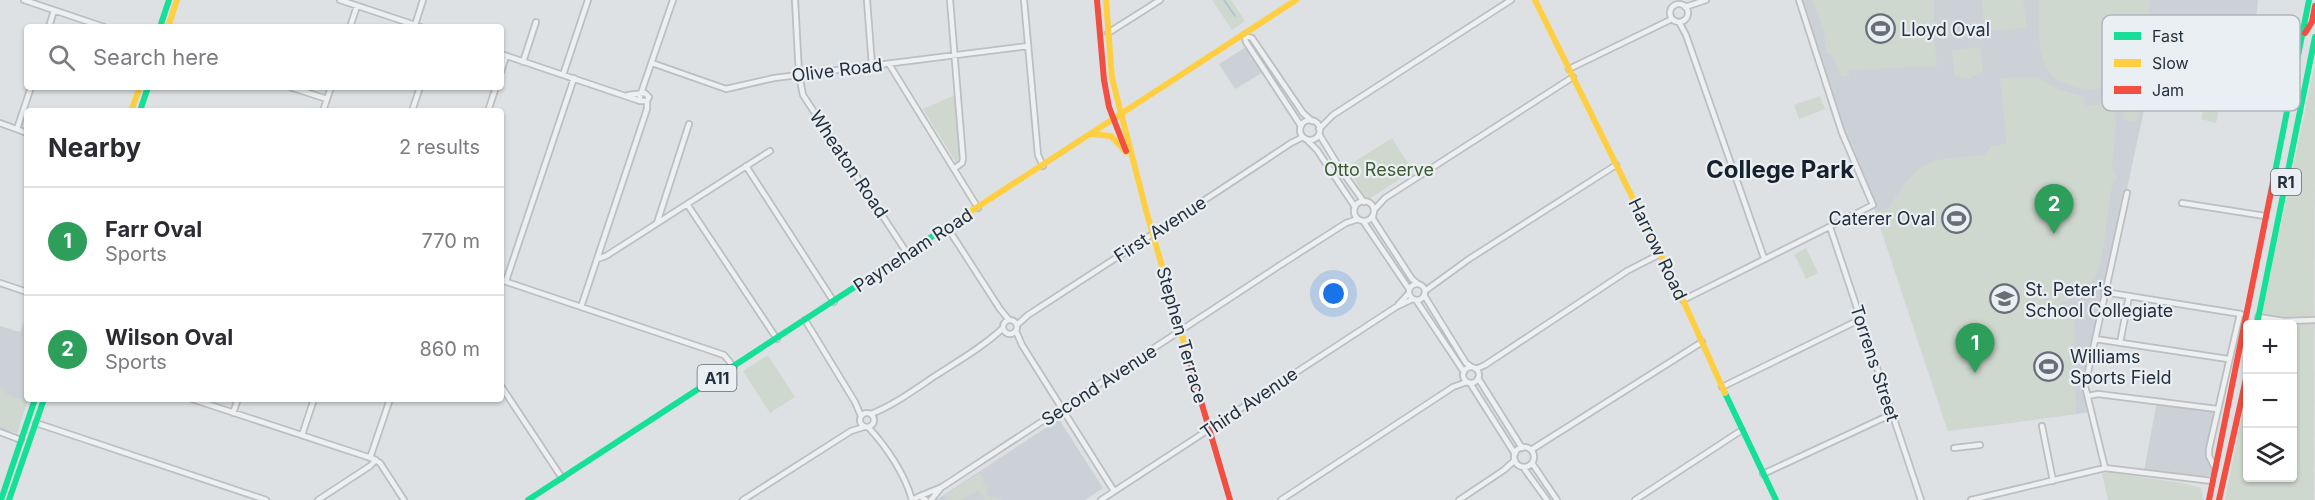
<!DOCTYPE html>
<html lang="en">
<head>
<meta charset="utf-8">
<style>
  :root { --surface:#fff; --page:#f7f7f7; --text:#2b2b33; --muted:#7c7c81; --line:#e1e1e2; --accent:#666e77 }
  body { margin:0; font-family:Inter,sans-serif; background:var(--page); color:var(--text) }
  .controls { position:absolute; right:18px; bottom:18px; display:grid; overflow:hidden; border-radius:6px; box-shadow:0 2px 4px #0004 }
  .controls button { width:54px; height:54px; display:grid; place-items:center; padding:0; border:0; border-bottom:2px solid var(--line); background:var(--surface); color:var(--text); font:30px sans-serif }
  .you { position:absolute; left:1334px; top:294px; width:21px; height:21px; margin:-15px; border:4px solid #fff; border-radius:50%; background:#1a73e8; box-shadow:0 0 0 9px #1a73e833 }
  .badge { display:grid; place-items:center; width:39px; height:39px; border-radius:50%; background:var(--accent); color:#fff; font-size:20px; font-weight:700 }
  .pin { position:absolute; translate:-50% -50px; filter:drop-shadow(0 2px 3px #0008) }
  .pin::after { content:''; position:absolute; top:32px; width:21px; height:18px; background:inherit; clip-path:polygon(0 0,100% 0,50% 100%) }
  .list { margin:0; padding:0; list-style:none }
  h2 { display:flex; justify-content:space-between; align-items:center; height:78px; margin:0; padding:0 24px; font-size:26px }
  h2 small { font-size:20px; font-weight:400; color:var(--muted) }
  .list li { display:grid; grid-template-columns:39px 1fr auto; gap:18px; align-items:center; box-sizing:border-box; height:108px; padding:0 24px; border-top:2px solid var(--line) }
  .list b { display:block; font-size:22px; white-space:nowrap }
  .list p { margin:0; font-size:20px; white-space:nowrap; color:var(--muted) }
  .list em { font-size:20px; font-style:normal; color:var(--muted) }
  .icon { flex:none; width:33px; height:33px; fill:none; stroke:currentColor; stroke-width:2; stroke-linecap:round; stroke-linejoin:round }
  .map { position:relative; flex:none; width:2315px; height:500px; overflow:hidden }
  .search { position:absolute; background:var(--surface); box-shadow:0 2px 4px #0004; left:24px; top:24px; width:480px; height:66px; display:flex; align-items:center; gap:15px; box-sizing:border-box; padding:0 21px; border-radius:6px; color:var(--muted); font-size:22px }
  .panel { position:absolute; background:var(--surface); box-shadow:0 2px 4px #0004; left:24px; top:108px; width:480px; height:294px; border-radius:6px }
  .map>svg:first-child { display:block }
</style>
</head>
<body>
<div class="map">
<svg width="2315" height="500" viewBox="0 0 2315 500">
  <rect width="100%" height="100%" fill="#dee1e3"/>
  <path fill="#cbd1d7" d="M1799,0H2258L2256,20L2293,27L2276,103L2151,77L2085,386L2092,412L1948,431L1873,205L1842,133Z
    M1246,47L1262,73L1235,89L1219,64Z
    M25,318L27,319L28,399L17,433L0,428V326L20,332Z
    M2157,401L2217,409L2209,449L2215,468L2213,475L2200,477L2144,471Z
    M1059,419L1103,488L1085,500H936Z"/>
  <path fill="#cfd8ce" d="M1212,0H1231L1245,21L1232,30Z
    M1812,0H1934V37L1937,66L1849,70V75L1843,77L1840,75L1833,56L1826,52L1824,32Z
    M1982,0H2023L2027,28L1984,31Z
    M2039,0H2150L2148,23L2153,24L2149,43L2143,42C2131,74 2105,99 2069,85C2063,83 2054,79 2050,73C2036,54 2039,22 2039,0Z
    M1978,47L1981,49L1983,72L1978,73L1970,79L1954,76L1952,50Z
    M2315,63L2314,500H2225L2247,386L2248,478H2292V324H2260Z
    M2038,77L2055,88L2084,97L2085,106L2111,102L2116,120L2112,168L2118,180L2113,181L2111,190C2109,204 2107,219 2105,233C2101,271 2098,288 2060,303L2062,313L2074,322L2076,414L1948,431L1875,212L1888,208C1898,195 1907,177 1921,168C1938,156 1965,157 1985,155L1991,146L2007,144L2000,78Z
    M2129,91L2142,94L2136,122L2123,119Z
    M2208,93L2222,96L2216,123L2201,119Z
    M955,95L961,159L957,164L923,109Z
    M1820,96L1825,109L1799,119L1794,105Z
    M1392,138L1413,171L1367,200L1346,167Z
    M1806,248L1818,273L1806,279L1794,254Z
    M768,355L795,397L770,413L743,371Z
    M0,388L5,390L4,394L27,401L16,432L0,426Z
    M2108,472L2182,483L2201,488L2203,500H2108L2102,474Z
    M980,473L984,479L983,486L988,487L986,496L1003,500H985L978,490L961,500H948L944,496Z"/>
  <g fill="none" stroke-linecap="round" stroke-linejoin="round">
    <path stroke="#aac0d1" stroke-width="1.5" d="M1224,0L1235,16"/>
    <defs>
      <path id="street" d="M24,0L104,27
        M340,0L421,27
        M795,0L799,75L803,95L907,253
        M867,0L872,66
        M950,0L963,159L962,163L955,168
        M1024,0L1038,155L1043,166
        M1670 13a9 9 0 1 1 18 0a9 9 0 1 1-18 0Z
        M1685,7L1706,0
        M1679,22L1686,35L1764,258
        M415,25L423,0
        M49,27L54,10
        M350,27L357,6
        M1108,33L1160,0
        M1244,35L1252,38L1303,113L1312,121
        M1244,35L1246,42L1301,126
        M501,54L640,101
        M523,62L536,22
        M652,63L726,89L774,78L1028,46
        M889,64L978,208
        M1569,69L1672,19
        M501,72L506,56
        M563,75L588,0
        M290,87L327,99
        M641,93L673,0
        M628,95L645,93L649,97L647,101H640V94
        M323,111L331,87
        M412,111L420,87
        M488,111L496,87
        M1300 130a10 10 0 1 1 20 0a10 10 0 1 1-20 0Z
        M0,123L27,133
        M17,129L31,87
        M1319,129L1333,115L1511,0
        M1319,134L1341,170L1364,202
        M1306,139L1317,150L1355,207
        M746,166L834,302
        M1354 211a10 10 0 1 1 20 0a10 10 0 1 1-20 0Z
        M2182,203L2265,216
        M687,204L777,339
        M1374,210L1385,198L1573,77
        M1373,215V219L1412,279L1418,284
        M1363,221L1409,289
        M657,223L689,124
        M947,227L1000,309L1009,320
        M1830,227L1921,500
        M597,259L606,256L770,151
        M501,280L724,355L734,367
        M506,281L574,78
        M0,283L27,292
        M1409 292a8 8 0 1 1 16 0a8 8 0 1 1-16 0Z
        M1425,291L1469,259L1616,165
        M2104,292L2241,314
        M1424,295L1466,363L1472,367
        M1416,300L1464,372
        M1683,300L1873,205L1842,133L1799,0
        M1398,305L1409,293
        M581,307L647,109V101
        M2258,317L2284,321L2315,320
        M1003 327a7 7 0 1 1 14 0a7 7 0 1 1-14 0Z
        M805,320L855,402L861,416
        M1017,325L1028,315C1116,258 1204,201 1291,143L1303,137
        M1016,331L1022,345L1114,491
        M2095,339L2228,359
        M2120,343L2129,296
        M1463 375a8 8 0 1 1 16 0a8 8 0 1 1-16 0Z
        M1476,369L1485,365L1627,271L1660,254
        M1478,378L1522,448
        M1470,383L1515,454
        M501,386L562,478
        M1722,387L1861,319
        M2088,396L2098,394L2217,409
        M192,399L374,459L380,463L404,500
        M860 420a7 7 0 1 1 14 0a7 7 0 1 1-14 0Z
        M233,413L238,399
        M871,414C894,405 914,390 935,376C958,361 983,347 1003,328
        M36,423L266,500
        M2042,426L2053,481
        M868,427C886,446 905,474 912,500
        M0,432L21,440
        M302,435L314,399
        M1514 457a10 10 0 1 1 20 0a10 10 0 1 1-20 0Z
        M1954,448L1980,445
        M1531,450L1702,342
        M370,458L390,399
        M1532,463L1557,500
        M1523,467L1547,500
        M2105,468L2085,386L2127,193
        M2215,468L2209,456V449L2240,314
        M1763,474L1892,414
        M920,496L942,487L1288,260L1346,223L1358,219
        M318,500L370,466L376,460
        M743,500L851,431L864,427
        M912,500L920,496L926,500
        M931,500L940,489
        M1101,500L1396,307L1413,299
        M1281,500L1453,387L1467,382
        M1459,500L1504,470L1515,460
        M1635,500L1742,430
        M1971,500L2105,468L2212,481"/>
    </defs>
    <use href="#street" stroke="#bcbfc1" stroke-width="8"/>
    <use href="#street" stroke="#edeff1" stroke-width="4.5"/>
    <path stroke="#16e098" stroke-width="6" d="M160,27L169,0
      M140,111L148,87
      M2275,172L2309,0
      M2257,324L2315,37
      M1725,393L1776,500
      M1,500L35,399
      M9,500L44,399
      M528,500L939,232"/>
    <path stroke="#ffcf43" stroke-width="6" d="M1106,0L1112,78L1147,214L1191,367
      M1535,0L1683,300L1725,393
      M168,27L177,0
      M131,111L140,87
      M1092,134L1111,136L1126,152
      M939,232L1296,0"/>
    <path stroke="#f24e42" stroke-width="6" d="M1097,0L1104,80L1109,107L1126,151
      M2305,33L2312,22L2315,6
      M1191,367L1230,500
      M2209,500L2275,172
      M2219,500L2248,370"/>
  </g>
  <defs>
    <symbol id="stadium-ring" viewBox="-11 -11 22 22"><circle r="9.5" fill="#eaeff4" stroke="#666e77" stroke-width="1.5"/><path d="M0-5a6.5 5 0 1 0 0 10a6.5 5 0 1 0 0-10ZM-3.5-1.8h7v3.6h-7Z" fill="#666e77"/></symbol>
    <symbol id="school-ring" viewBox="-11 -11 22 22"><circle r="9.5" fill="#eaeff4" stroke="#666e77" stroke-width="1.5"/><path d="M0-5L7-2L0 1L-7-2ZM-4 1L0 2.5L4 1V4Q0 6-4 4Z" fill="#666e77"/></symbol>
  </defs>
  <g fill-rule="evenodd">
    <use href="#stadium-ring" x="1864" y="12" width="33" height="33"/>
    <use href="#stadium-ring" x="1940" y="202" width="33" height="33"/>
    <use href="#school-ring" x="1988" y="282" width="33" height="33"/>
    <use href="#stadium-ring" x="2032" y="350" width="33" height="33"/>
  </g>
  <g text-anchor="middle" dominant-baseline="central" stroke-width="4.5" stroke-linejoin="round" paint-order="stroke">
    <g fill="#eaeff4" stroke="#606974" stroke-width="1.5">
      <rect x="2271" y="169" width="30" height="26" rx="4.5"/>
      <rect x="697.5" y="365" width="39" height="26" rx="4.5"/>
    </g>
    <g font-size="16" font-weight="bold" fill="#25303d">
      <text x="2286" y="182">R1</text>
      <text x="717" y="378">A11</text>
    </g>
    <g font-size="18" fill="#25303d" stroke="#eaeff4" text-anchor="start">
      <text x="1901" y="29">Lloyd Oval</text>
      <text x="1935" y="218" text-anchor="end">Caterer Oval</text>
      <text x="2025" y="289">St. Peter's<tspan x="2025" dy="21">School Collegiate</tspan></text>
      <text x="2070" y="356">Williams<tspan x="2070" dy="21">Sports Field</tspan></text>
    </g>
    <g font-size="18" fill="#25303d" stroke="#eaeff4">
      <text transform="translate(837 70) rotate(-7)">Olive Road</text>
      <text transform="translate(849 164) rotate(56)">Wheaton Road</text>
      <text transform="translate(1160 229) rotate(-33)">First Avenue</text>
      <text transform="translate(1658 249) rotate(64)">Harrow Road</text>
      <text transform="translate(913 250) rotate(-33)">Payneham Road</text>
      <text transform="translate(1182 335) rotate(74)">Stephen Terrace</text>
      <text transform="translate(1875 363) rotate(72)">Torrens Street</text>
      <text transform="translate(1099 385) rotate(-33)">Second Avenue</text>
      <text transform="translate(1249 403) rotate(-34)">Third Avenue</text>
    </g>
    <g font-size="18" fill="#3d5931" stroke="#eaeff4">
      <text x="1379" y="169">Otto Reserve</text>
    </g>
    <g font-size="24" font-weight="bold" fill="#17212d" stroke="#eaeff4">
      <text x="1780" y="169">College Park</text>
    </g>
  </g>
  <rect x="2102" y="15" width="198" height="96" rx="9" fill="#eaeff4" stroke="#afb6bd" stroke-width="1.5"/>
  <rect x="2114" y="32" width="27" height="8" fill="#16e098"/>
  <rect x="2114" y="59" width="27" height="8" fill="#ffcf43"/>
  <rect x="2114" y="86" width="27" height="8" fill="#f24e42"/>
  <g font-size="16" fill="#25303d">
    <text x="2152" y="42">Fast</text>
    <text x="2152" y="69">Slow</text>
    <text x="2152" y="96">Jam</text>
  </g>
</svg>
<div class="controls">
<button>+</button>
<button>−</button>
<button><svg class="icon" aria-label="layers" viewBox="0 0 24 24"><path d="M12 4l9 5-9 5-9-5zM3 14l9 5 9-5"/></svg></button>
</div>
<div class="you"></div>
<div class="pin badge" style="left:1975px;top:373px;background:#2e9e5b">1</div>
<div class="pin badge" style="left:2054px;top:234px;background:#2e9e5b">2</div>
<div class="search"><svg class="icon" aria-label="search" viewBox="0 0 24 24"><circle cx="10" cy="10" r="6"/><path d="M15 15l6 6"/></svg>Search here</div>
<section class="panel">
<h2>Nearby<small>2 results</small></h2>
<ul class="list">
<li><span class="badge" style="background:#2e9e5b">1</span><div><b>Farr Oval</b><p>Sports</p></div><em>770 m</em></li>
<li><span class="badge" style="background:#2e9e5b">2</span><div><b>Wilson Oval</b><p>Sports</p></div><em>860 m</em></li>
</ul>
</section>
</div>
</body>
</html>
